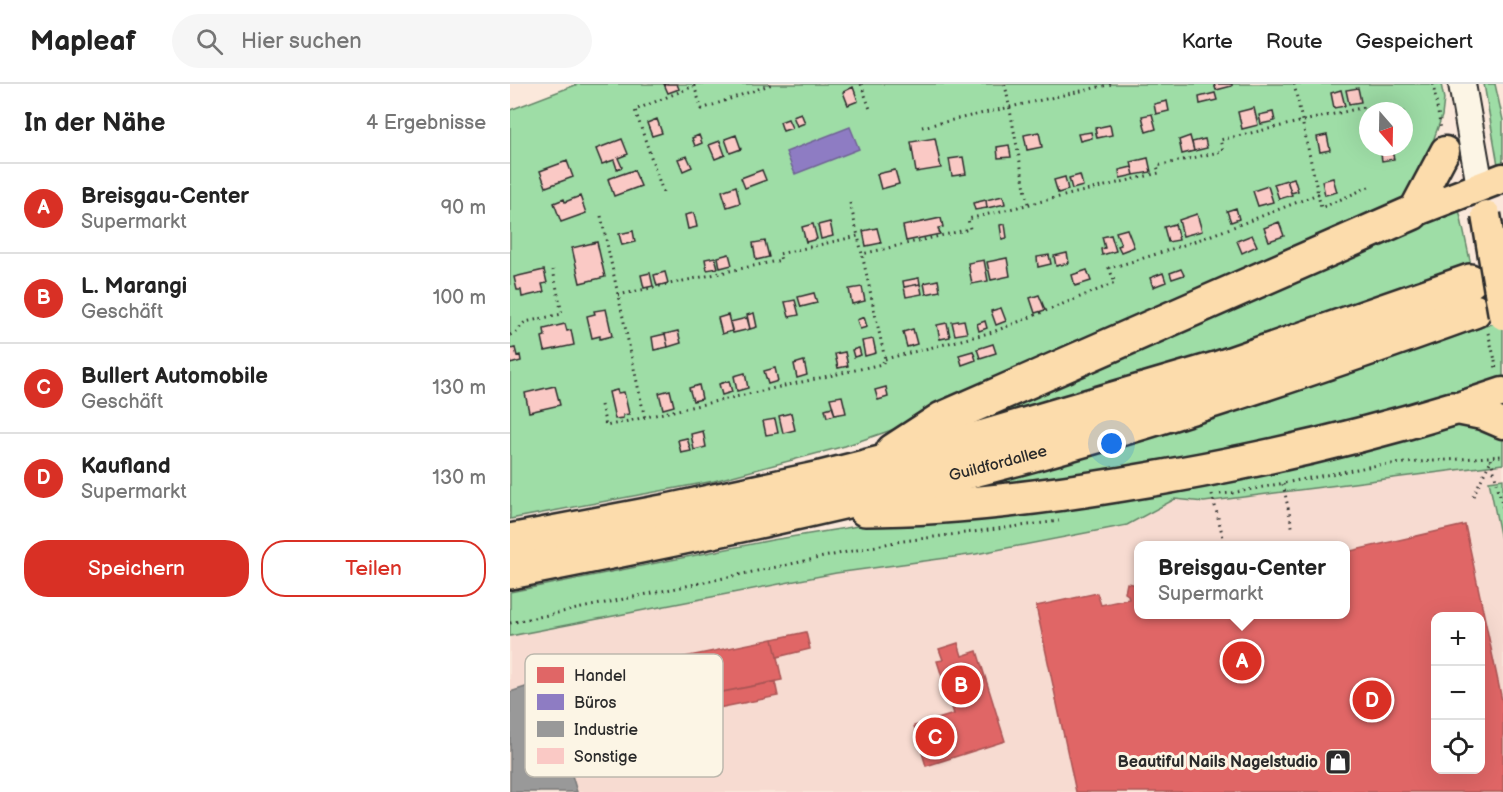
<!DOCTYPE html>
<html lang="de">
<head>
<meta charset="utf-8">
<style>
  :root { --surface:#fff; --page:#f6f6f6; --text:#222; --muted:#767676; --line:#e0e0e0; --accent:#d93025 }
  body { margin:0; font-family:"Balsamiq Sans",sans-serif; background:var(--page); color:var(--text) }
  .controls { position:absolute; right:18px; bottom:18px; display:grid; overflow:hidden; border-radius:12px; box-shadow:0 6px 24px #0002 }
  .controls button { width:54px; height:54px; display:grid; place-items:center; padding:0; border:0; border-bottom:2px solid var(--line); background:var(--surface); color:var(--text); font:30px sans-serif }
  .compass { position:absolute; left:849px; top:18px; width:54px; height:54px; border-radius:50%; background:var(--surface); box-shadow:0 6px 24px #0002; rotate:160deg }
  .you { position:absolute; left:602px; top:360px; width:21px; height:21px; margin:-15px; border:4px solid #fff; border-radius:50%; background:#1a73e8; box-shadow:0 0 0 9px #1a73e833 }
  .badge { display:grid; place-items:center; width:39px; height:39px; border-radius:50%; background:var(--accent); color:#fff; font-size:20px; font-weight:700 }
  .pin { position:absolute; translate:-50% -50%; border:3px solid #fff; box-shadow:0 2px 6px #0006 }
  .popup { position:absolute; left:624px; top:457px; width:216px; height:78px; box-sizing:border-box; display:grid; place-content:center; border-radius:12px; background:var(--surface); filter:drop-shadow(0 2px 4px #0005); font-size:20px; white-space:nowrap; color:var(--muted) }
  .popup b { font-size:22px; color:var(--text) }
  .popup::after { content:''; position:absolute; left:50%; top:100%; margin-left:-12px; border:12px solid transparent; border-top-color:var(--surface) }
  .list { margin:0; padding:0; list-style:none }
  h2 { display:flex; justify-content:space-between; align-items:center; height:78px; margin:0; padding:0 24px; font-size:26px }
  h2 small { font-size:20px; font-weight:400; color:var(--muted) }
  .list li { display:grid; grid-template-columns:39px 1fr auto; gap:18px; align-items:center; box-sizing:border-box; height:90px; padding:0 24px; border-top:2px solid var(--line) }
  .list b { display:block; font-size:22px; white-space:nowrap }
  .list p { margin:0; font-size:20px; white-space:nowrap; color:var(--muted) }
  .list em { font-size:20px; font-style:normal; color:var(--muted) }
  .actions { display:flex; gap:12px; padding:18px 24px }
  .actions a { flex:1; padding:14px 0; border:2px solid var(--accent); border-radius:24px; text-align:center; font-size:21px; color:var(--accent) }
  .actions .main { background:var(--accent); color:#fff }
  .icon { flex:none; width:33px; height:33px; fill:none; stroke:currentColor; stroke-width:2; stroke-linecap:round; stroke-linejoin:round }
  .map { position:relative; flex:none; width:993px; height:708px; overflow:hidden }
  header { display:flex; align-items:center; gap:36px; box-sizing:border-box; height:84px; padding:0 30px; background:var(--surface); border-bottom:2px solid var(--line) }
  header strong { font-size:28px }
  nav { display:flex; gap:33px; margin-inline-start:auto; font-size:21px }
  .search { width:420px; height:54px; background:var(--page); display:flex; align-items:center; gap:15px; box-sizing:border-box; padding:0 21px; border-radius:33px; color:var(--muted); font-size:22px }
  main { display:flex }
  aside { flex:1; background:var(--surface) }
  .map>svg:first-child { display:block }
</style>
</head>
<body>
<header>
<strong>Mapleaf</strong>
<div class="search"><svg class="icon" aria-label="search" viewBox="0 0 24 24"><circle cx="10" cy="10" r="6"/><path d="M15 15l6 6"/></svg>Hier suchen</div>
<nav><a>Karte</a><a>Route</a><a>Gespeichert</a></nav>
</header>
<main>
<aside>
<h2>In der Nähe<small>4 Ergebnisse</small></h2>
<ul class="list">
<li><span class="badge">A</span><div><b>Breisgau-Center</b><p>Supermarkt</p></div><em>90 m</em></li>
<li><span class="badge">B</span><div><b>L. Marangi</b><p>Geschäft</p></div><em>100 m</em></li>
<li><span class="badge">C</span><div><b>Bullert Automobile</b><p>Geschäft</p></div><em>130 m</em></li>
<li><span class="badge">D</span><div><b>Kaufland</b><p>Supermarkt</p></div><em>130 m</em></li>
</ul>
<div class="actions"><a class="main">Speichern</a><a>Teilen</a></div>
</aside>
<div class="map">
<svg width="993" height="708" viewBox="0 0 993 708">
  <rect width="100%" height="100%" fill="#fbe8db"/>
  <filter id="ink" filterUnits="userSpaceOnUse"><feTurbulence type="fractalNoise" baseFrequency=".0167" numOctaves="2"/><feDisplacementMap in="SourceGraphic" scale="12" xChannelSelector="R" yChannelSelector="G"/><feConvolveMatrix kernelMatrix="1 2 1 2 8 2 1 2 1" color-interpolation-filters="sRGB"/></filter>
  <g filter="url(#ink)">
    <path fill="#f7dbd1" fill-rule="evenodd" d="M993,380V395L979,398L993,465V708H0V552L326,489L466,470L617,442L670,413L694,418ZM628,462H836V530H628ZM926,532H970V686H926Z"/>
    <path fill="#9edda6" stroke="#648468" stroke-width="1.5" fill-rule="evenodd" d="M68,0H931L934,15L932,32L918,71L900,110L872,134L402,339L335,362L204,397L0,435V26ZM858,27H894V63H858Z
      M974,0H985L993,36V80L988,81Z
      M948,121L961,181L678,277L442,345Z
      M993,236V380L694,418L665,415L617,441L466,470L326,489L0,552V508L262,456L416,431L445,406L610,361L758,317Z
      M993,395V465L979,397Z"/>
    <path fill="#e06666" stroke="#aa5454" stroke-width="1.5" fill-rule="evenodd" d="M955,441L993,621V708H566L526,522L587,509L591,521L619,515L618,511L615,509L617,499L628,501V530H836V468ZM926,532H970V686H926Z
      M296,548L300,565L267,573L263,555Z
      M263,555L272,596L156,619L157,624L152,630L149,631L148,636L163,647L169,666L87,687L79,649L76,650L69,616L81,613L83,621L112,614L105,587Z
      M448,559L452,572L467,567L495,657L416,682L404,642L444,630L427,577L433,576L429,565Z
      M265,598L268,612L168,632L160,644L148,636L149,631L152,630L157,624L156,619Z"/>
    <path fill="#8e7cc3" stroke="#706495" stroke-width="1.5" d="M340,43L349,65L285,90L276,68Z"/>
    <path fill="#999" stroke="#787878" stroke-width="1.5" d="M34,597L67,708H0V608Z"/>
    <path fill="#fac9c5" stroke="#2b2b2b" stroke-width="1.5" d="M154,0H167L169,5L158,9Z
      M704,0H722V2L706,6Z
      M343,3L348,17L338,21L333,8Z
      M848,4L851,18L839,20L836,6Z
      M831,6L835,22L824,24L821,9Z
      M705,9L707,16L690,20L689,13Z
      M657,17L659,27L646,30L644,20Z
      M744,24L748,41L732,45L728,28Z
      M763,28L765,37L751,40L749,31Z
      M291,29L295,39L287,42L283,32Z
      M642,30L646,45L636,48L632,32Z
      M147,35L152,49L142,52L137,39Z
      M278,35L282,44L273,47L270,38Z
      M600,41L602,51L587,54L585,44Z
      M529,48L532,63L517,66L514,51Z
      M581,48L582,54L570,57L568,50Z
      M189,51L192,59L185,62L182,54Z
      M226,51L231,65L220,69L215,55Z
      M817,51L820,66L810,68L807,53Z
      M680,52L684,67L672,70L669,56Z
      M425,54L431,84L406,88L401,58Z
      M112,55L118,70L108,74L112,83L107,85L104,76L92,80L86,65Z
      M695,55L697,64L684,67L682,58Z
      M210,57L215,71L205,75L199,61Z
      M499,61L501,73L488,74L487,63Z
      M870,63H881L884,75L872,77Z
      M177,72L182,83L173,87L168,75Z
      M453,73L456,90L442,92L439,75Z
      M638,74L641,88L624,91L621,78Z
      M57,77L63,93L36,103L30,87Z
      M622,83L624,91L610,94L609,86Z
      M124,86L131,102L104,112L98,95Z
      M252,86L256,96L235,104L231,94Z
      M385,86L389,100L371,105L367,90Z
      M570,91L573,102L562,105L559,94Z
      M555,93L558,106L548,109L544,96Z
      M784,94L788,107L781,109L777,96Z
      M823,94L827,108L815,111L812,97Z
      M777,96L782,111L769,115L764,100Z
      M226,102L230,119L217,123L212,107Z
      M758,102L763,118L748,122L743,107Z
      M70,112L76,129L51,138L44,119L54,115L55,118Z
      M493,112L495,120L477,124L476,116Z
      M476,116L477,124L465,126L463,119Z
      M726,124L729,135L721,138L717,127Z
      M184,129L187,143L178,145L175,131Z
      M687,130L692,147L673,152L669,136Z
      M431,134L433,143L428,144L430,150L396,157L393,142Z
      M320,138L323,152L311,155L308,141Z
      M769,138L774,152L759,157L754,144Z
      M303,140L307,155L296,158L292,143Z
      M495,140L497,154L492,155L490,141Z
      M665,140L669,156L658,158L654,143Z
      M367,144L371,159L356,162L353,147Z
      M617,145L624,163L611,168L608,162L611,161L606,148Z
      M123,147L125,158L112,161L109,150Z
      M601,151L606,167L592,171L591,165L595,164L592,153Z
      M742,151L747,162L732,169L727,157Z
      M255,157L259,173L246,176L243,159Z
      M87,158L95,193L70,199L62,164Z
      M557,169L559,179L546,182L544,172Z
      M219,170L222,181L210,184L208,173Z
      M539,171L541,180L528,183L527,173Z
      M205,173L208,184L197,186L195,175Z
      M497,174L500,192L481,196L477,178Z
      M474,176L478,197L462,200L458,179Z
      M671,185L674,191L662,195L660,189Z
      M34,186L37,199L32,200L34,208L12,213L11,206H7L4,193Z
      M577,186L581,197L565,202L562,191Z
      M155,188L158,199L147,202L144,191Z
      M140,189L143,202L134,204L131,191Z
      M653,189L656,198L643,203L640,194Z
      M409,194L410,200L394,203L393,197Z
      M428,196L430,207L416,210L414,199Z
      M410,200L412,210L396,213L394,203Z
      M352,203L355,217L342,220L339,205Z
      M304,209L307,219L291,223L288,213Z
      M529,211L535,226L525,229L520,214Z
      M285,216L289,231L279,233L275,218Z
      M491,224L496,237L486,241L481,227Z
      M96,225L102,252L90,255V252L82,254L77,232L85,230L84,227Z
      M244,229L247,243L240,245L237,231Z
      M218,231L222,247L212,250L208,234Z
      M354,233L357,243L350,245L347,236Z
      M237,234L240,245L223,249L220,238Z
      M454,236L457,249L445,251L442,238Z
      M475,237L477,244L469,247L467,240Z
      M437,239L440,253L430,255L427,241Z
      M55,240L57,247L61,246L64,261L35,267L32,253L35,252L34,245Z
      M403,245L407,260L397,263L393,248Z
      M168,247L171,259L158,263L155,250Z
      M155,250L158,263L144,266L142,253Z
      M363,255L366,269L355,272L352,257Z
      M483,260L486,269L470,274L467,265Z
      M5,264L7,272L10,271L11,277L0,280V265Z
      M349,264L351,271L344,273L342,266Z
      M463,267L466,276L452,281L449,271Z
      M335,268L338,282L328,284L325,270Z
      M294,277L297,291L287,294L284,280Z
      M265,284L268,297L258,300L254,287Z
      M235,289L238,304L227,307L224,292Z
      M219,297L222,308L212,311L209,300Z
      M189,301L192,315L183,317L179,304Z
      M45,302L50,321L19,328L15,309Z
      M376,303L378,313L368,316L365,306Z
      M107,306L108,309L114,308L119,330L113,331V334L105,335L99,308Z
      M160,306L164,322L153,325L149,309Z
      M332,312L336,329L325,331L320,314Z
      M322,323L325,331L317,333L315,325Z
      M281,329L285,346L273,349L269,332Z
      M265,335L268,349L256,351L253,337Z
      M193,347L196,363L184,366L181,350Z
      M177,354L181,367L171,369L168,356Z"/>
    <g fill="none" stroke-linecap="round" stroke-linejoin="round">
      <defs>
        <path id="secondary" d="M952,0L970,102"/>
        <path id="primary" d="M902,129L993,94
          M902,129L935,67
          M942,325L993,308
          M942,325L972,331L993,340"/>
        <g id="highway">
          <path d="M383,367L432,335L902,129"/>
          <path d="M355,425C441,425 528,414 613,400C724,382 834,358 942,325"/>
          <path d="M0,457L158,427L311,394L474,353L709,284L960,197"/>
          <path id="s1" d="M0,488C174,454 348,418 520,371C670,330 818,280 964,227"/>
        </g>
      </defs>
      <use href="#secondary" stroke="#2b2b2b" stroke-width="30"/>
      <use href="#primary" stroke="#2b2b2b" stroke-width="33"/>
      <use href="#highway" stroke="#2b2b2b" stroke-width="38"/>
      <path stroke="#2b2b2b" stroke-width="3" stroke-dasharray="1.5 4.5" stroke-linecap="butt" d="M351,0L360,25
        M495,0L518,120
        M784,0L808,110
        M923,0L931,46
        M412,43L602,0
        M153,108L125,26L184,2L192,25L262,0
        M340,119L348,152
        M91,132L135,335
        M108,211L271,176L269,170L348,152L352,170L460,145L458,135L649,89L647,82L713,67L710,56L855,23
        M0,251L6,248L15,238L52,230L43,186
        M375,275L483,248L605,199L599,184C670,165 739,137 808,110L811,124L861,102
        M985,276L986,287
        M91,321L96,342L372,280L375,275L352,170
        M981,375L993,424
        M773,400L783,447
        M702,410L715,461
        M710,410L722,409L868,381L992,372
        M963,412L981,376
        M0,539L385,458L549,437"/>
      <use href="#secondary" stroke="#fcf5e5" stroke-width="26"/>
      <use href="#primary" stroke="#fcdcac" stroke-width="28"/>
      <use href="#highway" stroke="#fcdcac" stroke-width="33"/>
      <defs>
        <path id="primary-bridge" d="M976,131L993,231"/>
      </defs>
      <use href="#primary-bridge" stroke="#2b2b2b" stroke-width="33" stroke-linecap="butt"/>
      <path stroke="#2b2b2b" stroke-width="3" stroke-dasharray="1.5 4.5" stroke-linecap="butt" d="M978,249L985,276"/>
      <use href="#primary-bridge" stroke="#fcdcac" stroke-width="28"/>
    </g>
  </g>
  <defs>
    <symbol id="shop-square" viewBox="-11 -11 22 22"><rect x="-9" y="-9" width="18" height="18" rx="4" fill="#2b2b2b" stroke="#fcf5e5"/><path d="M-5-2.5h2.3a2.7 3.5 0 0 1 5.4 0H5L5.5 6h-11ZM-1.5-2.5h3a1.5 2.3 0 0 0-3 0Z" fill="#fff"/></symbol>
  </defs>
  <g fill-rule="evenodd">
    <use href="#shop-square" x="813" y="663" width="30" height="30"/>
  </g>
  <g text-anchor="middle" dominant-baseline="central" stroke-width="6" stroke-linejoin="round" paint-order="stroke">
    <g font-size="16" fill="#2b2b2b" stroke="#fcf5e5">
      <text stroke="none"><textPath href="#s1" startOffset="500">Guildfordallee</textPath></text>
    </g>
    <g font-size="16" font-weight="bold" fill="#2b2b2b" stroke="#fcf5e5" text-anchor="end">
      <text x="808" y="678">Beautiful Nails Nagelstudio</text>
    </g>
  </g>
  <rect x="15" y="570" width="198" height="123" rx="9" fill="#fcf5e5" stroke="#bdb8ad" stroke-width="1.5"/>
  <rect x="27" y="583" width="27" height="16" fill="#e06666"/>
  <rect x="27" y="610" width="27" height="16" fill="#8e7cc3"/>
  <rect x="27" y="637" width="27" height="16" fill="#999"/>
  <rect x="27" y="664" width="27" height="16" fill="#fac9c5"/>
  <g font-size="16" fill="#2b2b2b">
    <text x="64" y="597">Handel</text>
    <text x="64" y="624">Büros</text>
    <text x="64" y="651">Industrie</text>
    <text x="64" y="678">Sonstige</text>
  </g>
</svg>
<div class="controls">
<button>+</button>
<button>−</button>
<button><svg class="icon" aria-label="locate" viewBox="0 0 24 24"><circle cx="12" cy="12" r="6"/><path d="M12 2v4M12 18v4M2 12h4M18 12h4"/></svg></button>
</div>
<svg class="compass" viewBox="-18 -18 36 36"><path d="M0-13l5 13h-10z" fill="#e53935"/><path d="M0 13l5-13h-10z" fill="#767676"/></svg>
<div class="you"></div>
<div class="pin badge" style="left:732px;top:577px">A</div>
<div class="popup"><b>Breisgau-Center</b>Supermarkt</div>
<div class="pin badge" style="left:451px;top:601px">B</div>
<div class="pin badge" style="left:425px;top:653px">C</div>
<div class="pin badge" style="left:862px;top:616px">D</div>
</div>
</main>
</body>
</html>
